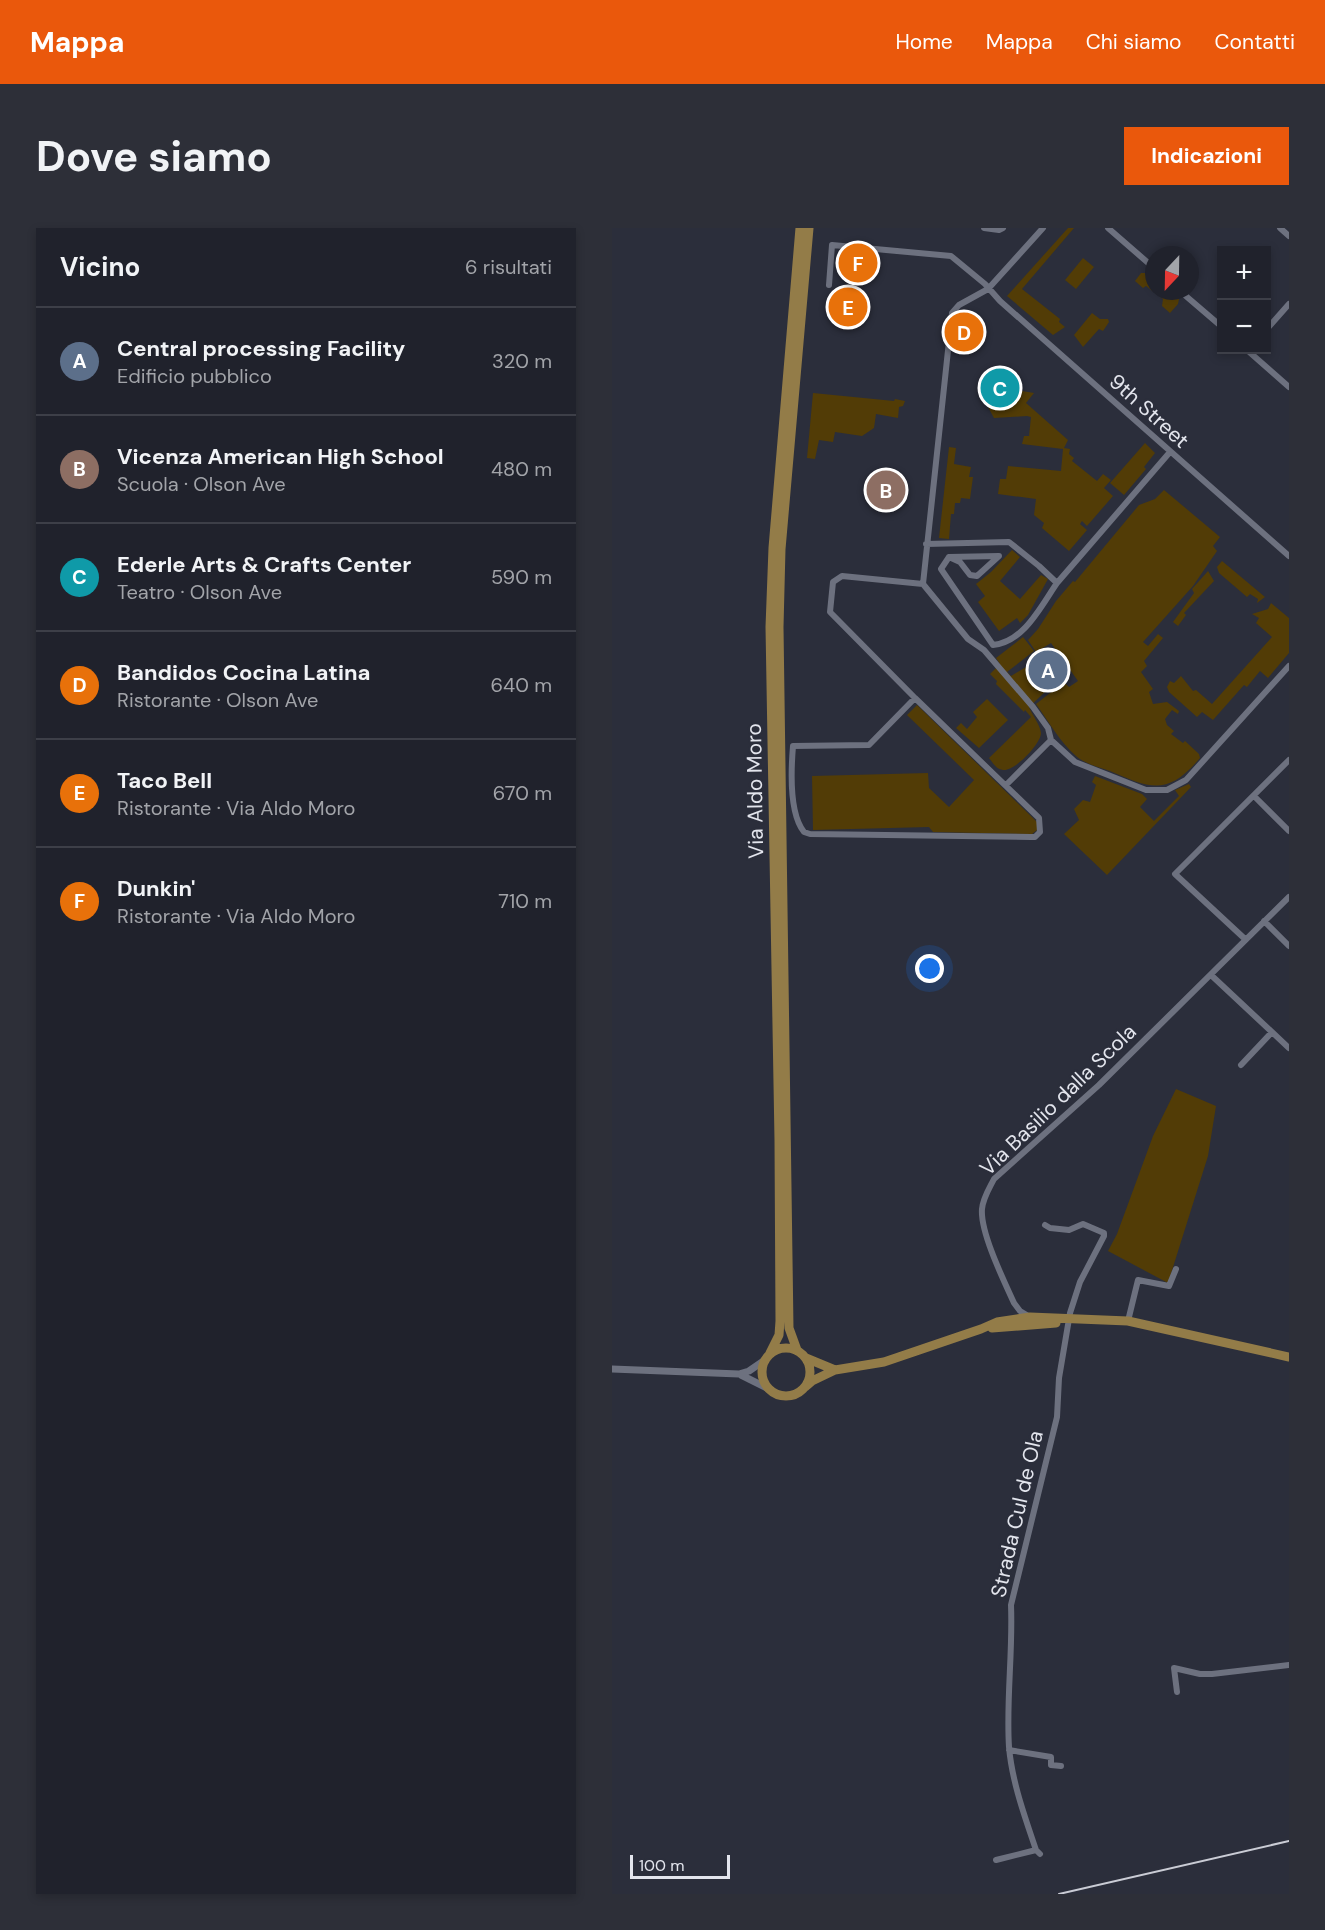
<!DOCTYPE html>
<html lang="it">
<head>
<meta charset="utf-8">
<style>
  :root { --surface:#20222c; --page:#2d2f38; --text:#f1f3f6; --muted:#a2a4a9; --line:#3d3f48; --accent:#ea580c }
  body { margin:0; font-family:"DM Sans",sans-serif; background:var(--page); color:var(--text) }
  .controls { position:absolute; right:18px; top:18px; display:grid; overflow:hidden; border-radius:0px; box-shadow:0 3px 9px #0003 }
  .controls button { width:54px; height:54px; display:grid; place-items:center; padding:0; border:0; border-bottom:2px solid var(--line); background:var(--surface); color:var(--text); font:30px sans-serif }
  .compass { position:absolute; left:533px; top:18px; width:54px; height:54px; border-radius:50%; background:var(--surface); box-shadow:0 3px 9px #0003; rotate:202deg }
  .scale { position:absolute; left:18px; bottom:15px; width:100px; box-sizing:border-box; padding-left:6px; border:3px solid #e3e5ed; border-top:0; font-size:16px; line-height:21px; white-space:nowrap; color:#e3e5ed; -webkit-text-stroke:4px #2b2e3b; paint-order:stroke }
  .you { position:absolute; left:318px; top:741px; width:21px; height:21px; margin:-15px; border:4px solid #fff; border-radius:50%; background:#1a73e8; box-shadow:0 0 0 9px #1a73e833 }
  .badge { display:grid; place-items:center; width:39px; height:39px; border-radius:50%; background:var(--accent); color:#fff; font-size:20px; font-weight:700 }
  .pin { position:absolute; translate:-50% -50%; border:3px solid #fff; box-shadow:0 2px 6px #0006 }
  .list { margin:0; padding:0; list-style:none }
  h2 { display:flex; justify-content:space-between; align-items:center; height:78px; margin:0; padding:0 24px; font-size:26px }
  h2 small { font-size:20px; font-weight:400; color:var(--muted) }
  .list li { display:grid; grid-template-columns:39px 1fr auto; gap:18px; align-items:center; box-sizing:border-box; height:108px; padding:0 24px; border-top:2px solid var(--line) }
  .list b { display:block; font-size:22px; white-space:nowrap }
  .list p { margin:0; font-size:20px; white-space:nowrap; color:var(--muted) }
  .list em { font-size:20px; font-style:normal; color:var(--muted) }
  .map { position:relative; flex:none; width:677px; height:1666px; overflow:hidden; border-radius:0px }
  header { display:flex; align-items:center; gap:36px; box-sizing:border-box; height:84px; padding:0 30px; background:var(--accent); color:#fff }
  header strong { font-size:28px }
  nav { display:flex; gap:33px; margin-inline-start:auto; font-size:21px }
  .intro { display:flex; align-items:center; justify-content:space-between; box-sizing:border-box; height:144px; padding:0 36px }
  h1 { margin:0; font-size:42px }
  .button { padding:15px 27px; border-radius:0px; background:var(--accent); color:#fff; font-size:21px; font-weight:700 }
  main { display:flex; gap:36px; padding:0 36px }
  aside { flex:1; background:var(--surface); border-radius:0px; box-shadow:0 3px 9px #0003 }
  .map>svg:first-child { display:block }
</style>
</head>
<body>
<header>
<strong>Mappa</strong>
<nav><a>Home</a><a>Mappa</a><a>Chi siamo</a><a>Contatti</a></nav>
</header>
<div class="intro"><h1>Dove siamo</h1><a class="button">Indicazioni</a></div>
<main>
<aside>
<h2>Vicino<small>6 risultati</small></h2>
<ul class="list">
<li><span class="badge" style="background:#5c6f8a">A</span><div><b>Central processing Facility</b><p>Edificio pubblico</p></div><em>320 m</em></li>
<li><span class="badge" style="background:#8d6e63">B</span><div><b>Vicenza American High School</b><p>Scuola · Olson Ave</p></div><em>480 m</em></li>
<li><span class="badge" style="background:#0f9aa8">C</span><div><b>Ederle Arts &amp; Crafts Center</b><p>Teatro · Olson Ave</p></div><em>590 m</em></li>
<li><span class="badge" style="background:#e8710a">D</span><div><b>Bandidos Cocina Latina</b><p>Ristorante · Olson Ave</p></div><em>640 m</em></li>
<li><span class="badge" style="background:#e8710a">E</span><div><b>Taco Bell</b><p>Ristorante · Via Aldo Moro</p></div><em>670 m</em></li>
<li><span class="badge" style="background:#e8710a">F</span><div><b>Dunkin'</b><p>Ristorante · Via Aldo Moro</p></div><em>710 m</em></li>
</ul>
</aside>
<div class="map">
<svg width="677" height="1666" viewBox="0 0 677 1666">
  <rect width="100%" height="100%" fill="#2b2e3b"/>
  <path fill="#523c06" d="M456,0H462L410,61L448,91L447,94L453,99L441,107L395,68Z
    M471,30L482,39L464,61L453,52Z
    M529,45H537L542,50V63H557L567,71L566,76L558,85L550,78L551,71L534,58L531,60L523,53Z
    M480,85L488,91H496L497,94L491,103L487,101L471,119L462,107Z
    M410,163L422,165L414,175L456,212L452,220L458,221L457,226L462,230L460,233L485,253L491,246L499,252L492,260L501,268L475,298L470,293L468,296L475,302L457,323L430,300L432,295L422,287L424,271L386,266L388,251H394L396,238L449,243L451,221L410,216L412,208H417L419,189L415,188L382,190L376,179L386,181L388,171L405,173L406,164Z
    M201,165L282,173L283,171L293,173L291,178L287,179L286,190L264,186L262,200L250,208L223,204L221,214L207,212L203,231L195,230Z
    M533,215L543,225L532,239L534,241L512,267L498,255Z
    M337,219L344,220L342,236L359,239L357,249H361L358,271L349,270L348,275H343L342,286H339L337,311L327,310Z
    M552,262L608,309L601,318L605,323L581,358L531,414L536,418L546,406L551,410L532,433L535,438L529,444L541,461L537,464L541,476L555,474L567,483L566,486L560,482L553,491L555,497L562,503L559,506L571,515L573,513L587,526L588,530C556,568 539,561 498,543C487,539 473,536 464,528C448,514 437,494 424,476L452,454L457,459L466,453L439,415L424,424L416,412L426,401L444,373L461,353L463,354L527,277L543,271Z
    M400,322L408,329L388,353L408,371L429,347L436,351L416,387L408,395L405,390L387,403L366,374L373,368L364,356L379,344Z
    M610,333L653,369L645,375L646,371L638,366L635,369L607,345L605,339Z
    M596,343L602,353L572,385L574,387L566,398L561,394L582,365L580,361Z
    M659,375L677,390V425L656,450L648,443L635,459L632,457L601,492L590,484L585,489L557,464L555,459L558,453L562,455L569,448L581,463L584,462L600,476L660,409L644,395L647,390L640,386L656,381Z
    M411,409L422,423L395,444L399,448L414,439L433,464L417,479C420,487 428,496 429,505C429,516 402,544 391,542C384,541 381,535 377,530L419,489L413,482L412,484L384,456L385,453L378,446L388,436L384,430Z
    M375,471L396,492L367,520L344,500L349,495L355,501L365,489L361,484Z
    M305,477L426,595L425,602L420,606L321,604L317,599L201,602L200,548L316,545L317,560L337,579L362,552L295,487Z
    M483,548L530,566L535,571L528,579L542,593L567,568L563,562L577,556L579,559L495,647L452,606L467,592L462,581L471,572L478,574L484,557L480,554Z
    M564,861L604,878L596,928L556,1055L496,1023L505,1006L541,908Z"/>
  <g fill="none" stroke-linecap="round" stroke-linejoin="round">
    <path stroke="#6d717f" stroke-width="6" d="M372,0L387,2L391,0
      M496,0L542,40
      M668,0L677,8
      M217,57L220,17L339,28L373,56L388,73L677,328
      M568,63L610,99
      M654,102L677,76
      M635,122L677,159
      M314,316L397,314L427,338L445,355L558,224
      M337,329L387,328L365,348L358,347L348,334L337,329L329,341L381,417C412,414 429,378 445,355
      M311,356L340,85L347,77L376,61L431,0
      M303,470L257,517L181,518C179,542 177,585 192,604L198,606L419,609H423L428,604L427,590L303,470L218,384L221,354L230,348L311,356L356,411L372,422L421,479L436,500L439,512L463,534L534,562H555L574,552L677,438
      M394,557L439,512
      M642,568L677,603
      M652,693L677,718
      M633,711L563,646L677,532
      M599,747L677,820
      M629,837L660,804
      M418,1089L408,1083L402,1075C392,1053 368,1004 370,981C371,970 377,961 382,951L487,857L677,669
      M516,1093L526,1052L557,1058L564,1041
      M565,1464L562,1440L588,1446H600L677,1437
      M397,1522L439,1529V1537L449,1538
      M428,1626L424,1622C413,1589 400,1554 397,1519C394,1472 401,1425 399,1377L445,1189L447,1150L458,1085L468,1054L492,1008V1005L471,996L457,1002L438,1000L433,997
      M384,1632L424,1622"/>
    <path stroke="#6d717f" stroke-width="7" d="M0,1141L127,1146L137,1143L153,1132
      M129,1147L155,1160"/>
    <path stroke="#937c48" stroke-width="9" d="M380,1100L444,1095
      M150 1144a24 24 0 1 1 48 0a24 24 0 1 1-48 0Z
      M185,1122L177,1100L167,399L169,321L197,0
      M158,1125L167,1107L168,1093L167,912L158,399L161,320L188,0
      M194,1130L223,1142
      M193,1159L200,1153L223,1142L272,1134L369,1101L385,1094L418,1089L516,1093L677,1129"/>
    <path stroke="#caccd5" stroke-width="2" d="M447,1666L677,1613"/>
  </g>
  <g text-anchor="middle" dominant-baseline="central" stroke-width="4.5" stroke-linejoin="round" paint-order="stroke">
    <g font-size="21" fill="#e3e5ed" stroke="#2b2e3b">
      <text transform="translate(537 183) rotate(42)">9th Street</text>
      <text transform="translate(143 563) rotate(-91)">Via Aldo Moro</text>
      <text transform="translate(446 872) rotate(-44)">Via Basilio dalla Scola</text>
      <text transform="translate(405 1286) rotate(-77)">Strada Cul de Ola</text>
    </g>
  </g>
</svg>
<div class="controls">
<button>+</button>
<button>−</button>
</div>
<svg class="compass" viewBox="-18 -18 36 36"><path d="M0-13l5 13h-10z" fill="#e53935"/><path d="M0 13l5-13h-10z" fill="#a2a4a9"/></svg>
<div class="scale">100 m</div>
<div class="you"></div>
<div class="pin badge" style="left:436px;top:442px;background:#5c6f8a">A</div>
<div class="pin badge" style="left:274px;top:262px;background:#8d6e63">B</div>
<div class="pin badge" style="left:388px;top:160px;background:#0f9aa8">C</div>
<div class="pin badge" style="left:352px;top:104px;background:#e8710a">D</div>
<div class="pin badge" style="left:236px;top:79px;background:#e8710a">E</div>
<div class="pin badge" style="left:246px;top:35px;background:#e8710a">F</div>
</div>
</main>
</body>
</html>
